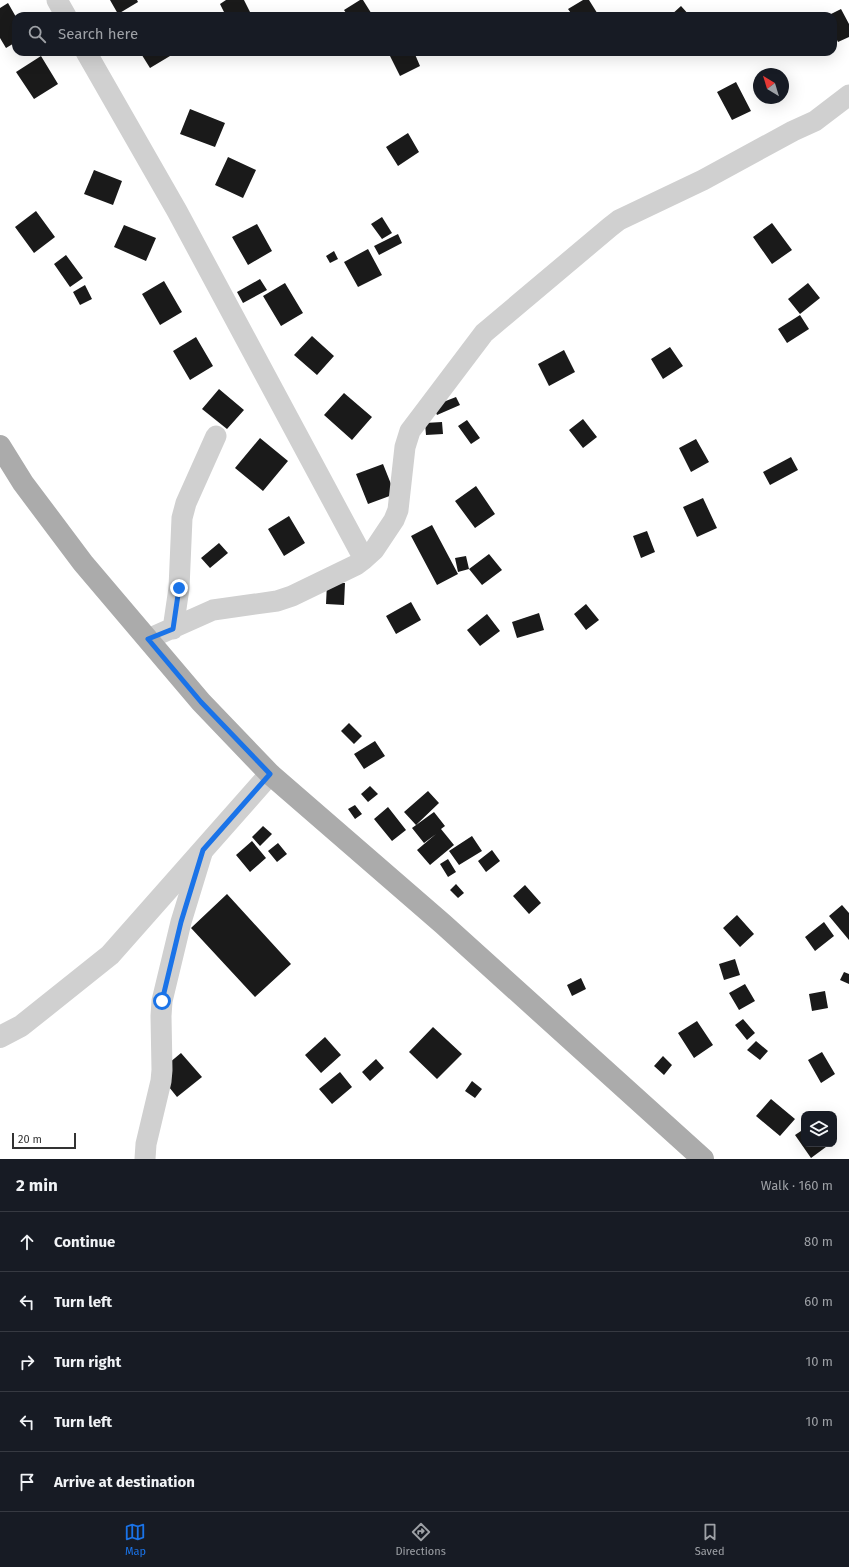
<!DOCTYPE html>
<html lang="en">
<head>
<meta charset="utf-8">
<style>
  :root { --surface:#171b24; --page:#20242c; --text:#f1f3f6; --muted:#9ea1a6; --line:#363941; --accent:#1a73e8 }
  body { margin:0; font-family:"Fira Sans",sans-serif; background:var(--page); color:var(--text) }
  .controls { position:absolute; right:12px; bottom:12px; display:grid; overflow:hidden; border-radius:8px; box-shadow:0 4px 16px #0002 }
  .controls button { width:36px; height:36px; display:grid; place-items:center; padding:0; border:0; border-bottom:1px solid var(--line); background:var(--surface); color:var(--text); font:20px sans-serif }
  .compass { position:absolute; left:753px; top:68px; width:36px; height:36px; border-radius:50%; background:var(--surface); box-shadow:0 4px 16px #0002; rotate:322deg }
  .scale { position:absolute; left:12px; bottom:10px; width:64px; box-sizing:border-box; padding-left:4px; border:2px solid #333; border-top:0; font-size:11px; line-height:14px; white-space:nowrap; color:#333; -webkit-text-stroke:3px #fff; paint-order:stroke }
  .stop { position:absolute; width:12px; height:12px; margin:-9px; border:3px solid #1a73e8; border-radius:50%; background:#fff }
  .stop.end { background:#1a73e8; border-color:#fff; box-shadow:0 1px 4px #0008 }
  .list { margin:0; padding:0; list-style:none }
  h2 { display:flex; justify-content:space-between; align-items:center; height:52px; margin:0; padding:0 16px; font-size:17px }
  h2 small { font-size:13px; font-weight:400; color:var(--muted) }
  .list li { display:grid; grid-template-columns:26px 1fr auto; gap:12px; align-items:center; box-sizing:border-box; height:60px; padding:0 16px; border-top:1px solid var(--line) }
  .list b { display:block; font-size:15px; white-space:nowrap }
  .list em { font-size:13px; font-style:normal; color:var(--muted) }
  .icon { flex:none; width:22px; height:22px; fill:none; stroke:currentColor; stroke-width:2; stroke-linecap:round; stroke-linejoin:round }
  .map { position:relative; flex:none; width:849px; height:1159px; overflow:hidden }
  .search { position:absolute; background:var(--surface); box-shadow:0 4px 16px #0002; left:12px; right:12px; top:12px; height:44px; display:flex; align-items:center; gap:10px; box-sizing:border-box; padding:0 14px; border-radius:12px; color:var(--muted); font-size:15px }
  .sheet { height:352px; background:var(--surface) }
  nav { display:flex; justify-content:space-around; align-items:center; box-sizing:border-box; height:56px; border-top:1px solid var(--line); background:var(--surface); font-size:11px; color:var(--muted) }
  nav a { display:grid; justify-items:center; gap:2px }
  nav .on { color:var(--accent) }
  .map>svg:first-child { display:block }
</style>
</head>
<body>
<div class="map">
<svg width="849" height="1159" viewBox="0 0 849 1159">
  <rect width="100%" height="100%" fill="#fff"/>
  <path fill="#1a1a1a" d="M110,0H137L138,2L118,14Z
    M226,0H244L252,16H226L220,4Z
    M360,0H363L373,16H348L344,10Z
    M583,0H589L599,16H573L568,9Z
    M8,3L16,17V42L6,48L0,38V8Z
    M681,6L690,16H670Z
    M841,9L849,24V37L838,42L833,32V16H827Z
    M140,52H168L170,56L150,68Z
    M388,52H414L420,66L400,76Z
    M41,56L58,84L34,99L16,72Z
    M736,82L751,111L732,120L717,92Z
    M190,109L225,123L215,147L180,134Z
    M408,133L419,152L398,166L386,147Z
    M228,157L256,170L243,198L215,185Z
    M94,170L122,181L113,205L84,194Z
    M36,211L55,237L34,253L15,227Z
    M382,217L392,233L382,239L371,224Z
    M772,223L792,250L772,264L753,237Z
    M257,224L272,251L248,265L232,237Z
    M124,225L156,238L146,261L114,247Z
    M398,234L402,243L379,255L374,246Z
    M368,249L382,275L358,287L344,262Z
    M334,251L338,259L330,263L326,256Z
    M66,255L83,278L70,287L54,264Z
    M260,279L267,290L243,303L237,292Z
    M164,281L182,312L160,325L142,294Z
    M285,283L303,313L281,326L263,296Z
    M808,283L820,298L800,314L788,299Z
    M85,285L92,299L80,305L73,292Z
    M800,315L809,329L787,343L778,329Z
    M312,336L334,356L317,375L294,355Z
    M196,337L213,366L190,380L173,351Z
    M670,347L683,366L663,379L651,359Z
    M564,350L575,372L549,386L538,364Z
    M219,389L244,410L227,429L202,409Z
    M344,393L372,417L352,440L324,415Z
    M456,397L460,405L437,415L433,406Z
    M583,419L597,437L583,448L569,430Z
    M467,420L480,438L471,444L458,426Z
    M442,422L443,434L426,435L425,423Z
    M260,438L288,461L263,491L235,468Z
    M696,439L709,462L691,472L679,448Z
    M791,457L798,470L770,485L763,472Z
    M383,464L395,494L368,504L356,474Z
    M476,486L495,514L475,528L455,501Z
    M703,498L717,528L697,537L683,507Z
    M289,516L305,543L284,556L268,529Z
    M432,525L458,574L437,585L411,536Z
    M647,531L655,552L641,558L633,536Z
    M219,543L228,553L210,568L201,558Z
    M489,554L502,570L482,585L469,569Z
    M466,556L469,569L458,572L455,558Z
    M327,583H345L344,605L326,604Z
    M411,602L421,620L396,634L386,616Z
    M586,604L599,620L586,630L574,614Z
    M539,613L544,630L517,638L512,622Z
    M487,614L500,631L480,646L467,630Z
    M349,723L362,736L354,744L341,731Z
    M375,741L385,756L364,769L354,754Z
    M370,786L378,794L368,802L361,794Z
    M428,791L439,803L416,825L404,812Z
    M355,805L362,814L355,819L348,809Z
    M388,807L406,830L392,841L374,819Z
    M434,812L445,826L441,829L454,845L430,865L417,850L436,834L424,843L412,828Z
    M263,826L272,834L260,846L252,837Z
    M472,836L482,851L459,865L449,851Z
    M252,841L266,858L250,872L236,855Z
    M278,843L287,854L277,862L268,851Z
    M492,850L500,861L486,872L478,861Z
    M448,859L456,872L448,877L440,864Z
    M456,884L464,893L458,898L450,890Z
    M525,885L541,903L529,914L513,896Z
    M227,894L291,964L255,997L191,928Z
    M842,905L849,913V940L829,916Z
    M737,915L754,934L740,947L723,928Z
    M824,922L834,936L815,951L805,937Z
    M735,959L740,975L724,980L719,964Z
    M844,972L849,974V984L840,980Z
    M581,978L586,989L572,996L567,985Z
    M745,984L755,1001L739,1010L729,993Z
    M825,991L828,1008L812,1011L809,994Z
    M743,1019L755,1033L747,1040L735,1025Z
    M697,1021L713,1045L694,1058L678,1033Z
    M433,1027L462,1054L437,1079L409,1052Z
    M325,1037L341,1055L321,1073L305,1055Z
    M756,1041L768,1051L760,1060L747,1050Z
    M822,1052L835,1074L821,1083L808,1060Z
    M181,1053L202,1077L177,1097L165,1082L163,1068Z
    M663,1056L672,1065L664,1075L654,1066Z
    M376,1059L384,1068L370,1081L362,1072Z
    M340,1072L352,1087L332,1104L319,1089Z
    M472,1081L482,1089L475,1098L465,1091Z
    M771,1099L795,1119L780,1136L756,1116Z
    M804,1129V1144H830L811,1158L795,1135Z"/>
  <g fill="none" stroke-linecap="round" stroke-linejoin="round">
    <path stroke="#d0d0d0" stroke-width="21" d="M57,0L66,16
      M86,52L177,211L364,559
      M173,629L179,588L182,518L186,503L216,436
      M148,639L213,610L277,601L292,596L356,565L364,559L374,550L394,520L398,510L405,447L410,431L484,333L610,227L619,220L703,180L793,131L815,121L849,95
      M145,1159L146,1144L161,1081L162,1070L161,1016L162,1001L181,922L203,850"/>
    <path stroke="#d0d0d0" stroke-width="22" d="M0,1037L21,1026L110,955L270,774"/>
    <path stroke="#ababab" stroke-width="22" d="M0,446L23,483L83,563L201,702L270,774L443,924L703,1159"/>
  </g>
  <g fill="none" stroke-linecap="round" stroke-linejoin="round">
    <path stroke="#1a73e8" stroke-width="5" d="M162,1001L181,922L203,850L270,774L201,702L148,639L173,629L179,588"/>
  </g>
</svg>
<div class="controls">
<button><svg class="icon" aria-label="layers" viewBox="0 0 24 24"><path d="M12 4l9 5-9 5-9-5zM3 14l9 5 9-5"/></svg></button>
</div>
<svg class="compass" viewBox="-18 -18 36 36"><path d="M0-13l5 13h-10z" fill="#e53935"/><path d="M0 13l5-13h-10z" fill="#9ea1a6"/></svg>
<div class="scale">20 m</div>
<div class="stop" style="left:162px;top:1001px"></div>
<div class="stop end" style="left:179px;top:588px"></div>
<div class="search"><svg class="icon" aria-label="search" viewBox="0 0 24 24"><circle cx="10" cy="10" r="6"/><path d="M15 15l6 6"/></svg>Search here</div>
</div>
<section class="sheet">
<h2>2 min<small>Walk · 160 m</small></h2>
<ul class="list">
<li><svg class="icon" aria-label="ahead" viewBox="0 0 24 24"><path d="M12 20V5M6 11l6-6 6 6"/></svg><div><b>Continue</b></div><em>80 m</em></li>
<li><svg class="icon" aria-label="left" viewBox="0 0 24 24"><path d="M17 20v-9H6M10 6l-5 5 5 5"/></svg><div><b>Turn left</b></div><em>60 m</em></li>
<li><svg class="icon" aria-label="right" viewBox="0 0 24 24"><path d="M7 20v-9h11M14 6l5 5-5 5"/></svg><div><b>Turn right</b></div><em>10 m</em></li>
<li><svg class="icon" aria-label="left" viewBox="0 0 24 24"><path d="M17 20v-9H6M10 6l-5 5 5 5"/></svg><div><b>Turn left</b></div><em>10 m</em></li>
<li><svg class="icon" aria-label="arrive" viewBox="0 0 24 24"><path d="M6 21V4h12l-3 4 3 4H6"/></svg><div><b>Arrive at destination</b></div></li>
</ul>
</section>
<nav>
<a class="on"><svg class="icon" aria-label="map" viewBox="0 0 24 24"><path d="M3 6l6-2 6 2 6-2v14l-6 2-6-2-6 2zM9 4v14M15 6v14"/></svg>Map</a>
<a><svg class="icon" aria-label="directions" viewBox="0 0 24 24"><path d="M12 3l9 9-9 9-9-9zM9 14v-3h6M13 9l2 2-2 2"/></svg>Directions</a>
<a><svg class="icon" aria-label="saved" viewBox="0 0 24 24"><path d="M7 4h10v16l-5-4-5 4z"/></svg>Saved</a>
</nav>
</body>
</html>
